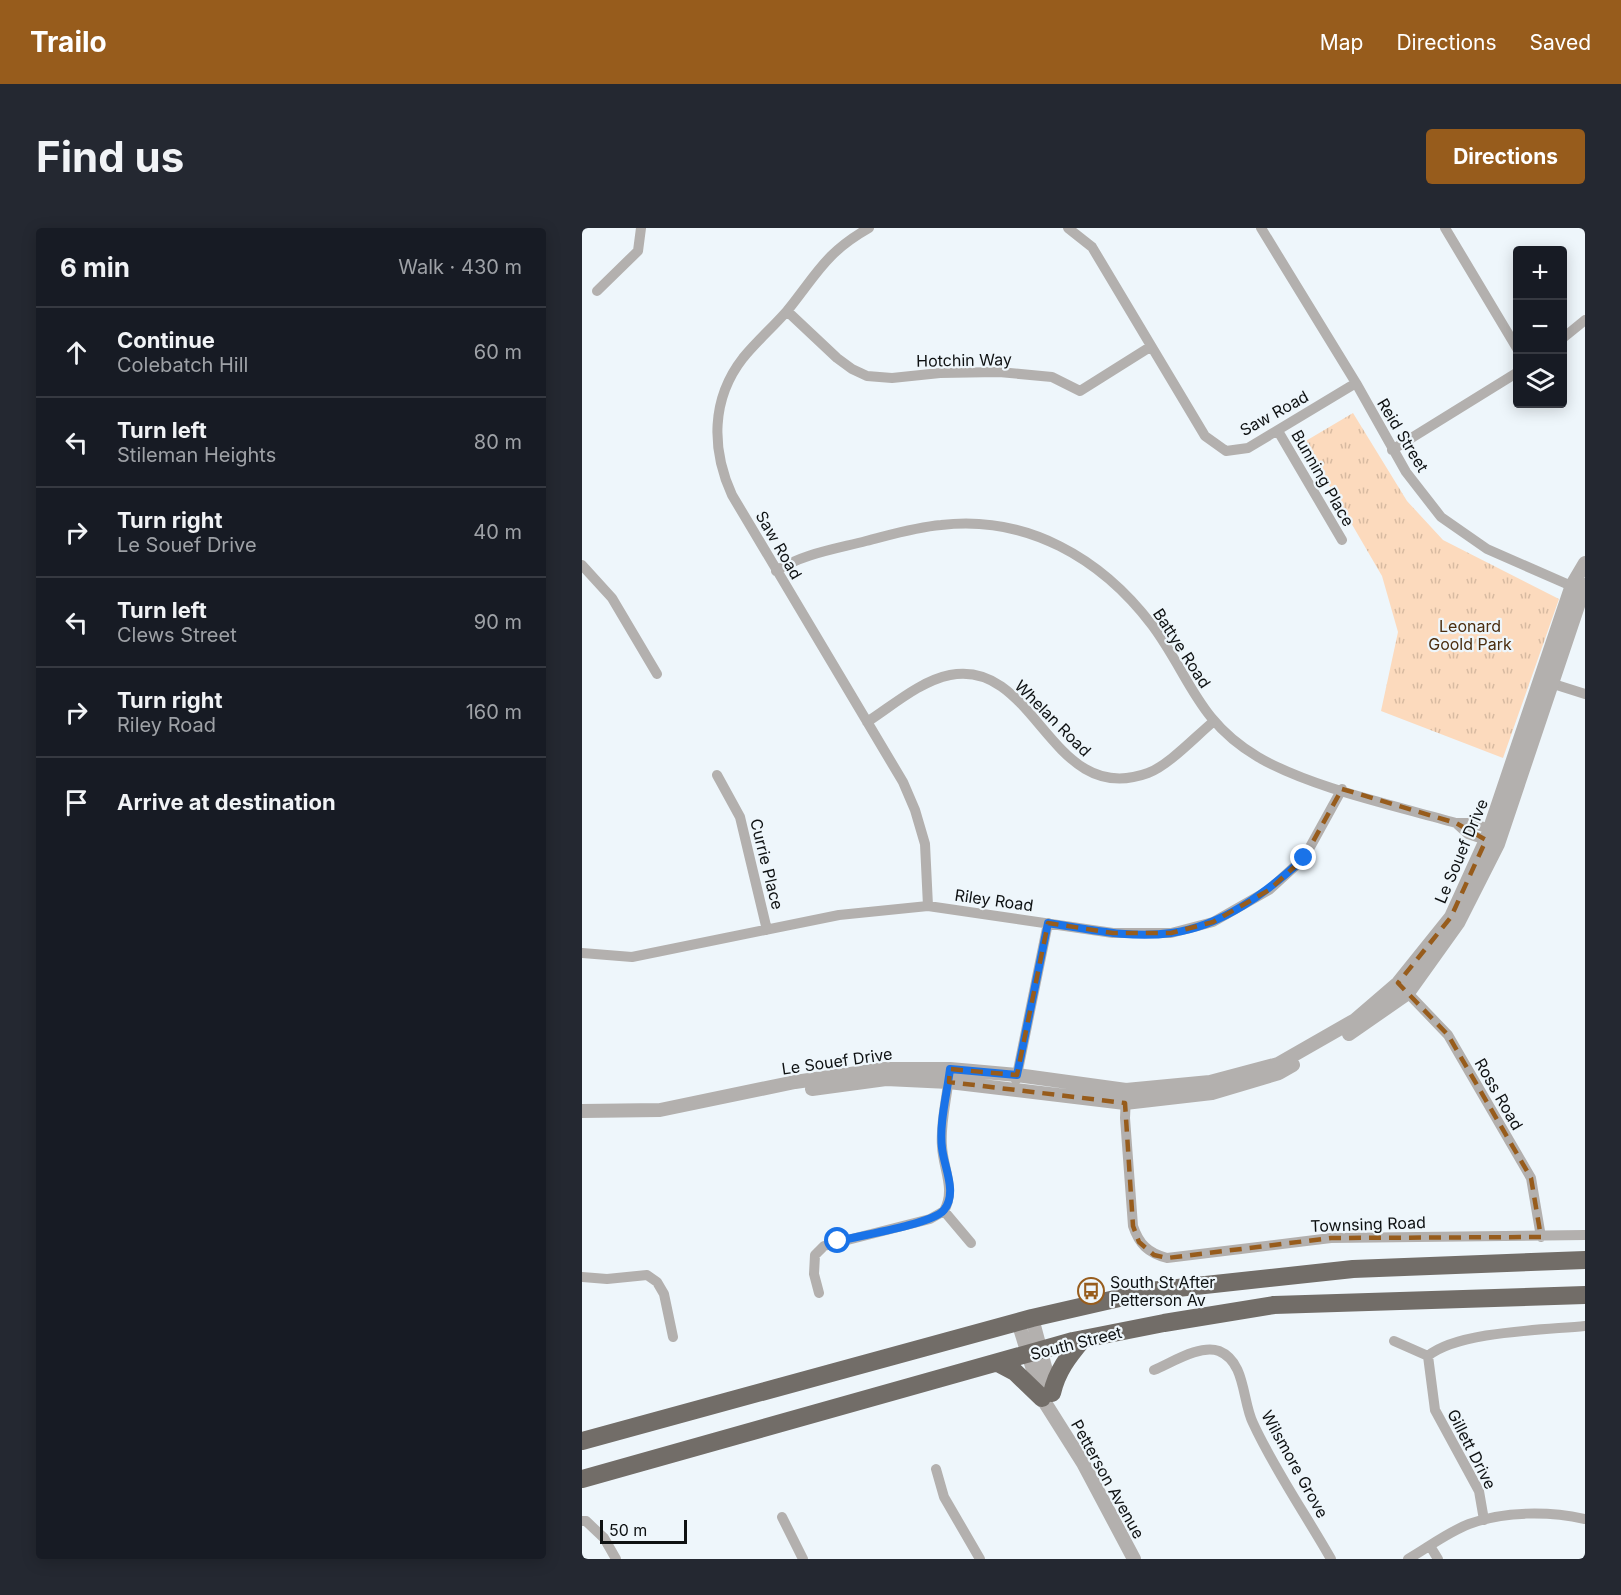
<!DOCTYPE html>
<html lang="en">
<head>
<meta charset="utf-8">
<style>
  :root { --surface:#171b24; --page:#242831; --text:#f1f3f6; --muted:#9ea1a6; --line:#363941; --accent:#975c1c }
  body { margin:0; font-family:Inter,sans-serif; background:var(--page); color:var(--text) }
  .controls { position:absolute; right:18px; top:18px; display:grid; overflow:hidden; border-radius:6px; box-shadow:0 3px 15px #0003 }
  .controls button { width:54px; height:54px; display:grid; place-items:center; padding:0; border:0; border-bottom:2px solid var(--line); background:var(--surface); color:var(--text); font:30px sans-serif }
  .scale { position:absolute; left:18px; bottom:15px; width:87px; box-sizing:border-box; padding-left:6px; border:3px solid #0e1112; border-top:0; font-size:16px; line-height:21px; white-space:nowrap; color:#0e1112; -webkit-text-stroke:4px #eef6fb; paint-order:stroke }
  .stop { position:absolute; width:18px; height:18px; margin:-14px; border:4px solid #1a73e8; border-radius:50%; background:#fff }
  .stop.end { background:#1a73e8; border-color:#fff; box-shadow:0 2px 6px #0008 }
  .list { margin:0; padding:0; list-style:none }
  h2 { display:flex; justify-content:space-between; align-items:center; height:78px; margin:0; padding:0 24px; font-size:26px }
  h2 small { font-size:20px; font-weight:400; color:var(--muted) }
  .list li { display:grid; grid-template-columns:39px 1fr auto; gap:18px; align-items:center; box-sizing:border-box; height:90px; padding:0 24px; border-top:2px solid var(--line) }
  .list b { display:block; font-size:22px; white-space:nowrap }
  .list p { margin:0; font-size:20px; white-space:nowrap; color:var(--muted) }
  .list em { font-size:20px; font-style:normal; color:var(--muted) }
  .icon { flex:none; width:33px; height:33px; fill:none; stroke:currentColor; stroke-width:2; stroke-linecap:round; stroke-linejoin:round }
  .map { position:relative; flex:none; width:1003px; height:1331px; overflow:hidden; border-radius:6px }
  header { display:flex; align-items:center; gap:36px; box-sizing:border-box; height:84px; padding:0 30px; background:var(--accent); color:#fff }
  header strong { font-size:28px }
  nav { display:flex; gap:33px; margin-inline-start:auto; font-size:21px }
  .intro { display:flex; align-items:center; justify-content:space-between; box-sizing:border-box; height:144px; padding:0 36px }
  h1 { margin:0; font-size:42px }
  .button { padding:15px 27px; border-radius:6px; background:var(--accent); color:#fff; font-size:21px; font-weight:700 }
  main { display:flex; gap:36px; padding:0 36px }
  aside { flex:1; background:var(--surface); border-radius:6px; box-shadow:0 3px 15px #0003 }
  .map>svg:first-child { display:block }
</style>
</head>
<body>
<header>
<strong>Trailo</strong>
<nav><a>Map</a><a>Directions</a><a>Saved</a></nav>
</header>
<div class="intro"><h1>Find us</h1><a class="button">Directions</a></div>
<main>
<aside>
<h2>6 min<small>Walk · 430 m</small></h2>
<ul class="list">
<li><svg class="icon" aria-label="ahead" viewBox="0 0 24 24"><path d="M12 20V5M6 11l6-6 6 6"/></svg><div><b>Continue</b><p>Colebatch Hill</p></div><em>60 m</em></li>
<li><svg class="icon" aria-label="left" viewBox="0 0 24 24"><path d="M17 20v-9H6M10 6l-5 5 5 5"/></svg><div><b>Turn left</b><p>Stileman Heights</p></div><em>80 m</em></li>
<li><svg class="icon" aria-label="right" viewBox="0 0 24 24"><path d="M7 20v-9h11M14 6l5 5-5 5"/></svg><div><b>Turn right</b><p>Le Souef Drive</p></div><em>40 m</em></li>
<li><svg class="icon" aria-label="left" viewBox="0 0 24 24"><path d="M17 20v-9H6M10 6l-5 5 5 5"/></svg><div><b>Turn left</b><p>Clews Street</p></div><em>90 m</em></li>
<li><svg class="icon" aria-label="right" viewBox="0 0 24 24"><path d="M7 20v-9h11M14 6l5 5-5 5"/></svg><div><b>Turn right</b><p>Riley Road</p></div><em>160 m</em></li>
<li><svg class="icon" aria-label="arrive" viewBox="0 0 24 24"><path d="M6 21V4h12l-3 4 3 4H6"/></svg><div><b>Arrive at destination</b></div></li>
</ul>
</aside>
<div class="map">
<svg width="1003" height="1331" viewBox="0 0 1003 1331">
  <defs>
    <pattern id="park-tufts" width="24" height="20" patternUnits="userSpaceOnUse" patternTransform="scale(1.5)"><rect width="24" height="20" fill="#fcdabd"/><path d="M3 7l-1-3M5 7V3M7 7l1-3M15 17l-1-3M17 17v-4M19 17l1-3" fill="none" stroke="#d7baa1"/></pattern>
  </defs>
  <rect width="100%" height="100%" fill="#eef6fb"/>
  <path fill="url(#park-tufts)" d="M771,185L825,273L861,312L977,371L921,530L799,483L816,404L800,348L722,214Z"/>
  <g fill="none" stroke-linecap="round" stroke-linejoin="round">
    <path stroke="#b3b0ae" stroke-width="10" d="M287,0C243,25 235,46 205,83C191,99 175,113 161,130C129,171 129,221 150,267L321,554L333,582L343,616L346,678
      M486,0L510,19L623,208L644,223L666,220L774,155
      M679,0L774,155L824,244L859,289L905,321L994,360
      M863,0L936,122
      M15,63L56,23L59,0
      M205,83L255,130L270,141L285,148L310,150L358,145L417,144L470,149L498,163L568,119
      M981,110L1003,92
      M696,203L760,312
      M810,222L936,144
      M0,337L30,370L75,446
      M194,343C220,326 253,321 284,313C308,307 334,299 359,297C445,287 519,330 570,397C608,448 615,493 676,529C729,560 815,578 874,595H889L914,603
      M962,453L1003,466
      M285,494C310,478 338,453 368,447C455,430 468,581 566,545C586,538 614,508 631,494
      M135,547L158,589L185,702
      M874,595L886,606L910,614
      M0,725L50,729L257,687L346,678L531,705H589L631,694L687,662L722,630L760,561
      M821,760L866,807L949,950L959,1009
      M367,848C365,870 358,896 360,918C361,941 374,961 362,983L389,1015
      M434,852L466,695
      M544,868L543,890L551,998C557,1016 566,1025 585,1030L749,1010L1003,1007
      M0,1049L25,1051L65,1047L75,1054L82,1066L91,1109
      M237,1065L232,1046L233,1027L242,1018L348,991L362,983
      M812,1113L846,1128
      M572,1142C589,1135 618,1116 637,1123C664,1134 660,1173 671,1195C692,1241 724,1287 749,1331
      M354,1241L362,1269L398,1331
      M200,1289L221,1331
      M902,1292L897,1263L853,1182L846,1128C876,1103 963,1102 1003,1098
      M0,1293H4L22,1310L34,1331
      M848,1318L856,1331
      M826,1331C845,1320 866,1304 887,1296C922,1283 967,1283 1003,1291"/>
    <path stroke="#b3b0ae" stroke-width="14" d="M767,806L826,765L876,695L916,616L1003,357
      M230,861L304,851L367,854L543,875L630,865L697,845L711,837
      M0,883L78,882L213,854L303,841H368L435,847L544,862L628,854L696,836L773,792L816,755L869,689L904,612L990,357L1003,335
      M450,1090L470,1165
      M436,1094L460,1170L501,1235L552,1331"/>
    <path stroke="#726d68" stroke-width="18" d="M416,1135L433,1144L460,1170
      M470,1165C475,1143 486,1129 501,1111
      M0,1213L450,1090L568,1063L771,1041L1003,1032
      M0,1251L491,1113L582,1095L692,1077L1003,1067"/>
  </g>
  <g fill="none" stroke-linecap="round" stroke-linejoin="round">
    <path stroke="#1a73e8" stroke-width="8" d="M256,1013C276,1008 351,996 362,982C376,965 362,939 360,920C357,895 365,866 368,841L435,847L466,695C506,701 549,711 589,705C641,698 685,664 722,630"/>
  </g>
  <path fill="none" stroke="#975c1c" stroke-width="4.5" stroke-dasharray="12 8" stroke-linejoin="round" d="M760,561L874,595L904,612L869,689L816,755L866,807L949,950L959,1009L749,1010L585,1030L572,1027L557,1014L551,998L543,875L367,854L368,841L435,847L466,695L531,705H589L631,694L687,662L722,630Z"/>
  <defs>
    <symbol id="bus-ring" viewBox="-11 -11 22 22"><circle r="9.5" fill="#eef6fb" stroke="#975c1c" stroke-width="1.5"/><path d="M-5-6H5V4H4V6H2V4H-2V6H-4V4H-5ZM-3.5-4V0h7V-4ZM-3.5 1.2v1.5H-2V1.2ZM2 1.2v1.5H3.5V1.2Z" fill="#975c1c"/></symbol>
  </defs>
  <g fill-rule="evenodd">
    <use href="#bus-ring" x="494" y="1048" width="30" height="30"/>
  </g>
  <g text-anchor="middle" dominant-baseline="central" stroke-width="4.5" stroke-linejoin="round" paint-order="stroke">
    <g font-size="16" fill="#0e1112" stroke="#eef6fb">
      <text transform="translate(382 132) rotate(-1)">Hotchin Way</text>
      <text transform="translate(692 185) rotate(-29)">Saw Road</text>
      <text transform="translate(821 207) rotate(59)">Reid Street</text>
      <text transform="translate(741 250) rotate(60)">Bunning Place</text>
      <text transform="translate(197 317) rotate(60)">Saw Road</text>
      <text transform="translate(600 420) rotate(57)">Battye Road</text>
      <text transform="translate(471 490) rotate(45)">Whelan Road</text>
      <text transform="translate(879 623) rotate(-67)">Le Souef Drive</text>
      <text transform="translate(185 636) rotate(76)">Currie Place</text>
      <text transform="translate(412 672) rotate(8)">Riley Road</text>
      <text transform="translate(255 833) rotate(-8)">Le Souef Drive</text>
      <text transform="translate(917 866) rotate(60)">Ross Road</text>
      <text transform="translate(786 996) rotate(-2)">Townsing Road</text>
      <text transform="translate(494 1115) rotate(-14)">South Street</text>
      <text transform="translate(890 1221) rotate(63)">Gillett Drive</text>
      <text transform="translate(713 1236) rotate(61)">Wilsmore Grove</text>
      <text transform="translate(526 1251) rotate(61)">Petterson Avenue</text>
    </g>
    <g font-size="16" fill="#4b2d0e" stroke="#eef6fb">
      <text x="888" y="398">Leonard<tspan x="888" dy="18">Goold Park</tspan></text>
    </g>
    <g font-size="16" fill="#0e1112" stroke="#eef6fb" text-anchor="start">
      <text x="528" y="1054">South St After<tspan x="528" dy="18">Petterson Av</tspan></text>
    </g>
  </g>
</svg>
<div class="controls">
<button>+</button>
<button>−</button>
<button><svg class="icon" aria-label="layers" viewBox="0 0 24 24"><path d="M12 4l9 5-9 5-9-5zM3 14l9 5 9-5"/></svg></button>
</div>
<div class="scale">50 m</div>
<div class="stop" style="left:256px;top:1013px"></div>
<div class="stop end" style="left:722px;top:630px"></div>
</div>
</main>
</body>
</html>
